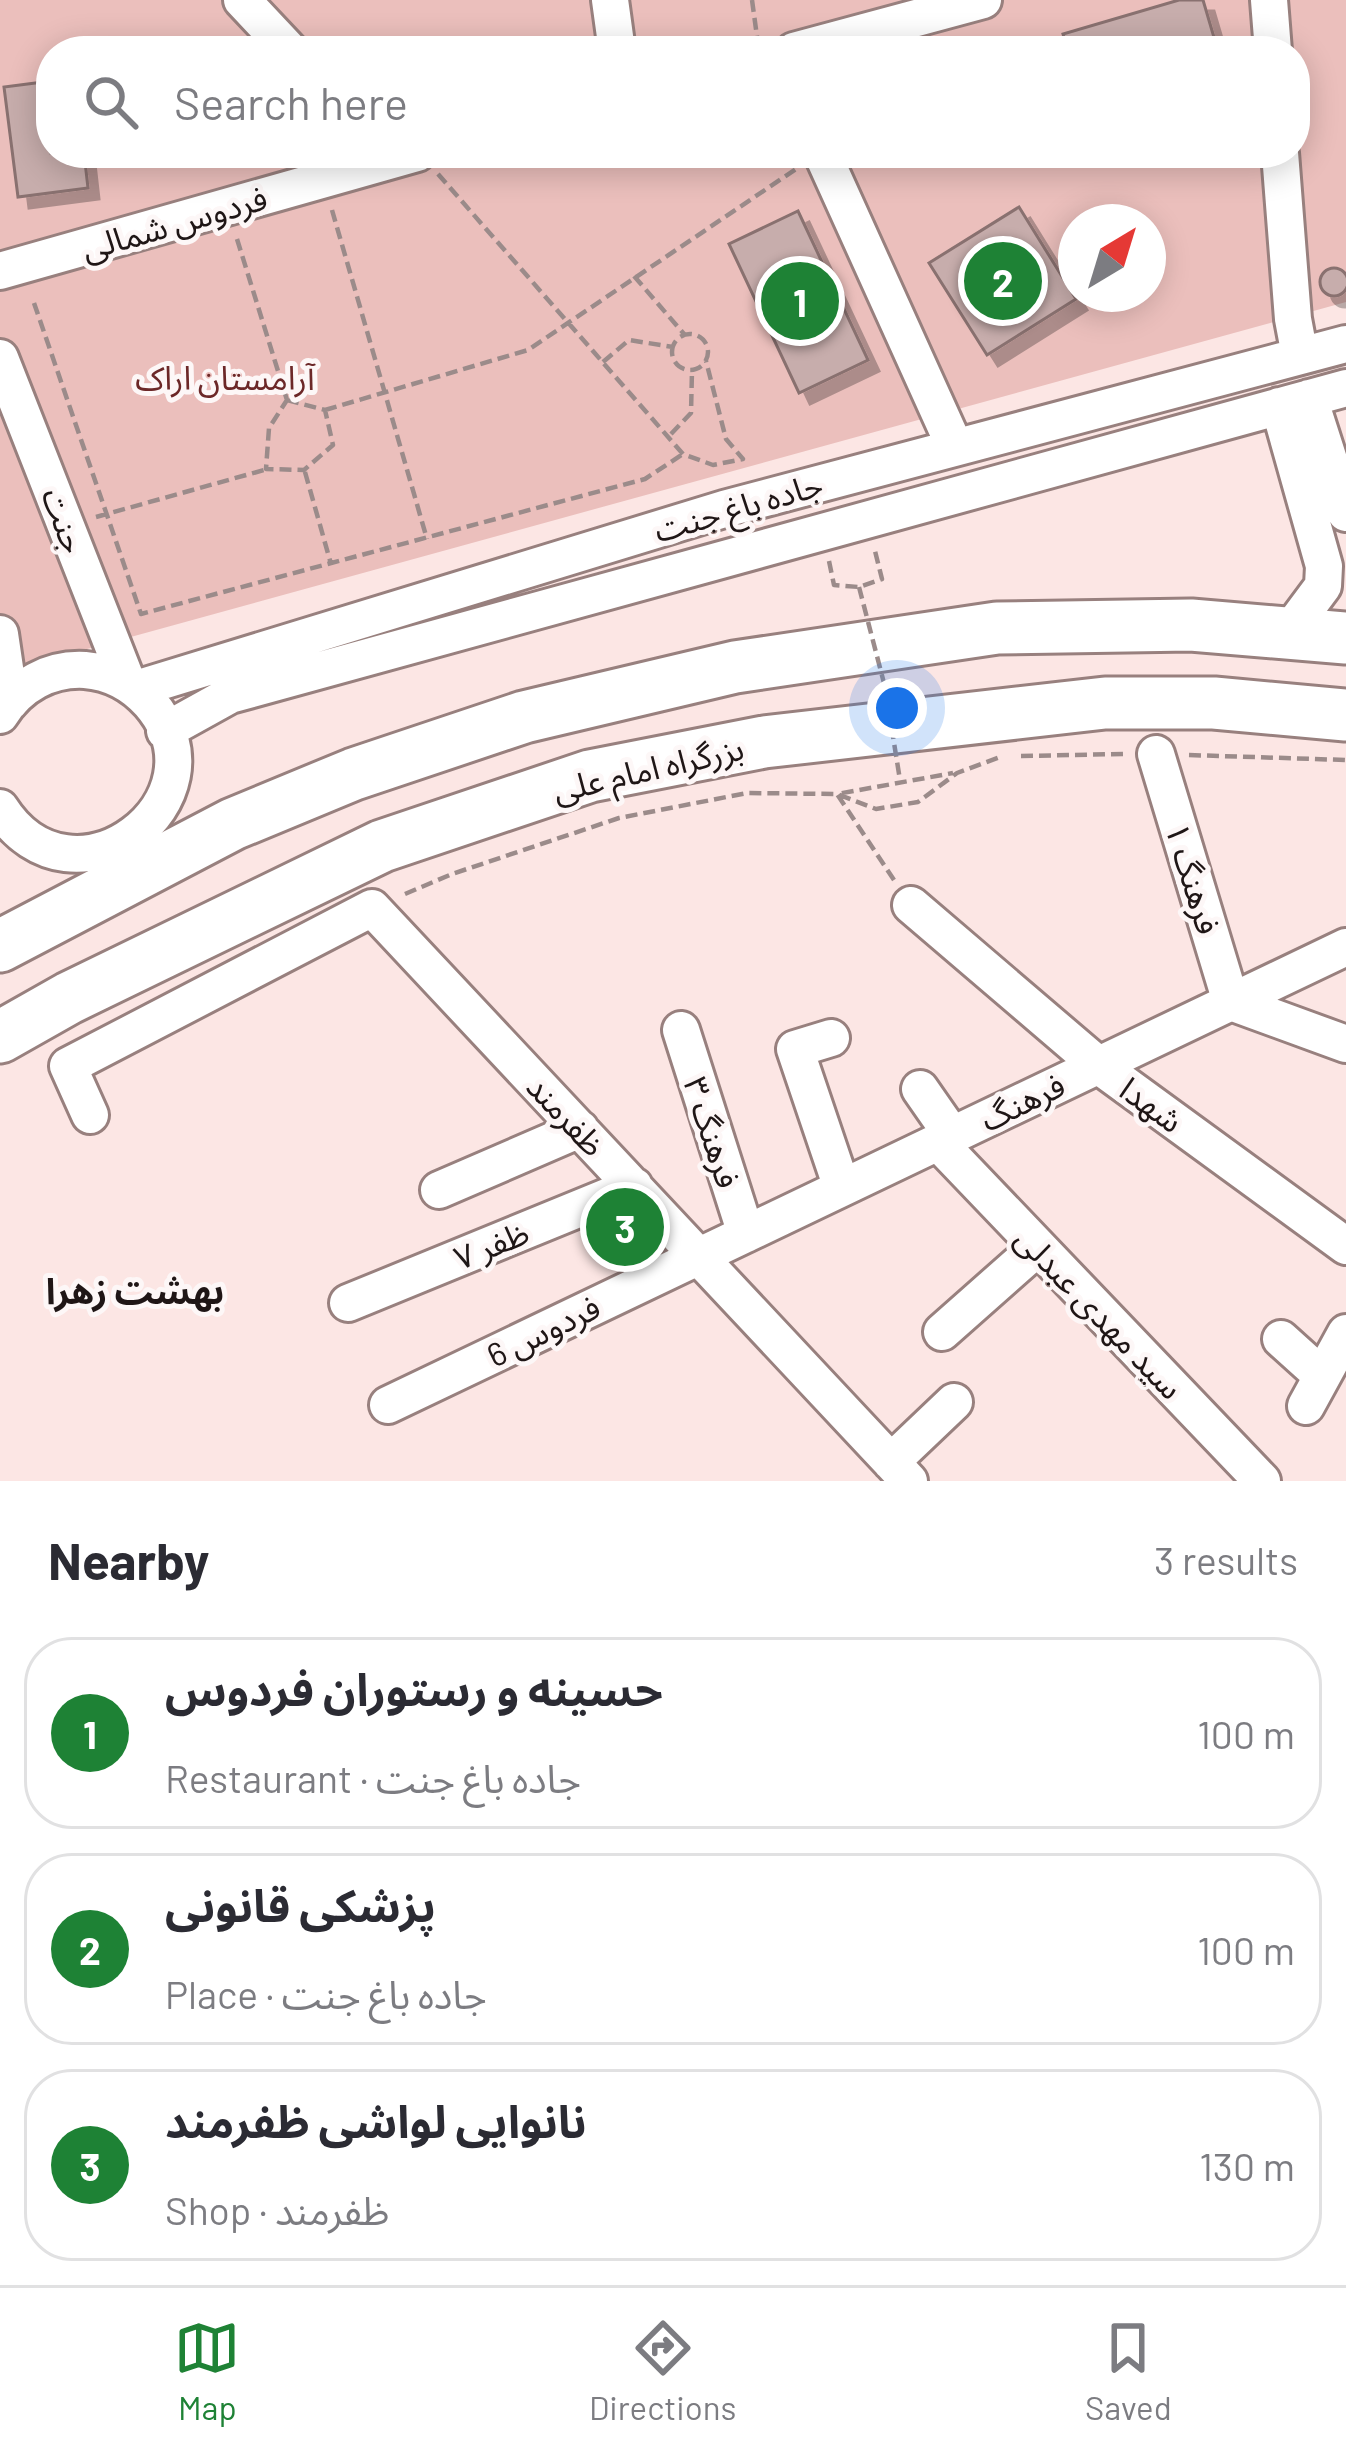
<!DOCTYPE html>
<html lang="en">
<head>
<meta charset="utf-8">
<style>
  :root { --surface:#fff; --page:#f2f2f3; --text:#2b2b33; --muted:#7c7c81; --line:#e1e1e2; --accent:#1e8235 }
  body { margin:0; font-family:Barlow,"Noto Sans Arabic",sans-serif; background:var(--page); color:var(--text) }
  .compass { position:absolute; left:1058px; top:204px; width:108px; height:108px; border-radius:50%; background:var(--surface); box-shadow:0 6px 30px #0003; rotate:38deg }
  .you { position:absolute; left:897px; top:708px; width:42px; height:42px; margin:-30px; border:9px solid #fff; border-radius:50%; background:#1a73e8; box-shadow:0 0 0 18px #1a73e833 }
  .badge { display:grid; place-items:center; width:78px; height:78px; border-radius:50%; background:var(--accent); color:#fff; font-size:39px; font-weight:700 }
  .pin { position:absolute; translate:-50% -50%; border:6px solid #fff; box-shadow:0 3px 12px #0006 }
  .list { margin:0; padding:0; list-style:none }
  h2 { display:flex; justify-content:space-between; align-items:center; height:156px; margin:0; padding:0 48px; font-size:51px }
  h2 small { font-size:39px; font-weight:400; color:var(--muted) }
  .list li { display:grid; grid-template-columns:78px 1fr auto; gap:36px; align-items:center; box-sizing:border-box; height:192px; margin:0 24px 24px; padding:0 24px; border:3px solid var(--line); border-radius:48px }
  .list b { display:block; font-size:45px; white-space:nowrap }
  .list p { margin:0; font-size:39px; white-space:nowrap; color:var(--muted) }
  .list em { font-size:39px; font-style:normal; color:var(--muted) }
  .icon { flex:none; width:66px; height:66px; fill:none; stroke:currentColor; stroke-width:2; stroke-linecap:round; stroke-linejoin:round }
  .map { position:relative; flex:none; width:1346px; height:1481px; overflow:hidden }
  .search { position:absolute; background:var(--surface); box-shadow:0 6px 30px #0003; left:36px; right:36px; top:36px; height:132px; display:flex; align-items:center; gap:30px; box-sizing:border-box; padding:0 42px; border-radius:48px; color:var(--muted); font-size:45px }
  .sheet { height:804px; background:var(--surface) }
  nav { display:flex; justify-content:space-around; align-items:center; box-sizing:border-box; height:168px; border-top:3px solid var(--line); background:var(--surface); font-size:33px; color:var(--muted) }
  nav a { display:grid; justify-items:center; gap:6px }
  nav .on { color:var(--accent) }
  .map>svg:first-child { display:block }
</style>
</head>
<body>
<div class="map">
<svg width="1346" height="1481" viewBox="0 0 1346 1481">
  <defs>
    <filter id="shadow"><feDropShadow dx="11" dy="11" stdDeviation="0" flood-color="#0004"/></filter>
  </defs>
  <rect width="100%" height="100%" fill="#fce6e4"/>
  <path fill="#ebbfbc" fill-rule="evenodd" d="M0,0H1346V302L0,673ZM51,51H1295V153H51ZM1076,222H1148V294H1076Z"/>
  <path fill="#c7adac" stroke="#89716f" stroke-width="3" filter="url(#shadow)" d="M1179,0H1203L1218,51H1068L1063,34Z
    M51,81V153H84L88,188L18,197L4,87Z
    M1019,207L1076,299L987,355L929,263Z
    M798,211L868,360L799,393L729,244Z
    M1320 282a14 14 0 1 1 28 0a14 14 0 1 1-28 0Z"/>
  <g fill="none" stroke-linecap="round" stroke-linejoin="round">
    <defs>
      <path id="minor" d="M242,0L290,51
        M610,0L617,51
        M1269,0L1273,51
        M794,51L983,0
        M822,153L954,445
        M1280,153L1293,319L1300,356
        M0,271L417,153
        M0,358L128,684
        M1309,398L1346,513
        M1279,406L1324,566L1323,586L1288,633
        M0,634L10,702
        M136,689L724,509L1346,344
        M0,715C19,685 50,668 85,670C110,672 133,684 150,703C233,799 73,922 0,808
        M165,731L230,695L1346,388
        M1156,754L1231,1002L1346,1044
        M911,905L1098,1065L1346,1246
        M681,1030L746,1234
        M831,1038L795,1049L842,1188
        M920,1089L952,1135
        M90,1115L68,1066L372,908L909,1481
        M938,1142L1262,1481
        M439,1190L580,1129
        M348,1303L634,1186
        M942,1332L1038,1247
        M1281,1339L1322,1376
        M388,1405L1346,947
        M1306,1406L1346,1333
        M891,1462L954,1402"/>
      <path id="highway" d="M0,946L233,824L354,774L524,717L735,667L997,628L1191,625L1346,638
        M0,1037L69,998L382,846L590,776L764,742L1105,703H1214L1346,715"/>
    </defs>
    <use href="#minor" stroke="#98807e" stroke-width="42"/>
    <use href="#highway" stroke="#98807e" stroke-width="57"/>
    <path stroke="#9b8b8a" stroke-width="4.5" stroke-dasharray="12 6" stroke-linecap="butt" d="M752,0L759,51
      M438,174L683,454L713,465L743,459L726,439L706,361
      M332,210L427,539
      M237,239L287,400
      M634,276L684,334
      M34,303L141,614L645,479L683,454
      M672 352a18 18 0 1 1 36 0a18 18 0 1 1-36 0Z
      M603,362L629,340L673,347
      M287,400L325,410L333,445L304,470L266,469L269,428Z
      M325,410L528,350L796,169
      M671,434L691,413L692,370
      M305,472L331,564
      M96,517L264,470
      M829,561L834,585L859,587L882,579L875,551
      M1189,755L1346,760
      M1021,756L1123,754
      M894,880L837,794L953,773
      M405,894L452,874L619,818L747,793L837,794L876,809L918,802L957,773L1003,756"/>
    <use href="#minor" stroke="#fff" stroke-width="36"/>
    <use href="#highway" stroke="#fff" stroke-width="51"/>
    <path stroke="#9b8b8a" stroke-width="4.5" stroke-dasharray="12 6" stroke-linecap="butt" d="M859,587L885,687L900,780"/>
  </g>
  <g text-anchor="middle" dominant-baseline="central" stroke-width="10" stroke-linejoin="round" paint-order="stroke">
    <g font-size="33" fill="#1f1616" stroke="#fdf7f7">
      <text transform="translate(174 222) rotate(-16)">فردوس شمالی</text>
      <text transform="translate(738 506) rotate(-16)">جاده باغ جنت</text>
      <text transform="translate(65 520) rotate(69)">جنت</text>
      <text transform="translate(648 768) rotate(-13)">بزرگراه امام علی</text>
      <text transform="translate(1194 878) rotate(73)">فرهنگ ۱</text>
      <text transform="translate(1022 1101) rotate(-26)">فرهنگ</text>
      <text transform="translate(1152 1104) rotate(36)">شهدا</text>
      <text transform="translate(567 1115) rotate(47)">ظفرمند</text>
      <text transform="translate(713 1132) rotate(72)">فرهنگ ۳</text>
      <text transform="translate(491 1244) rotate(-22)">ظفر ۷</text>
      <text transform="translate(1100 1312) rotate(46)">سید مهدی عبدلی</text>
      <text transform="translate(543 1330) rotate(-26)">فردوس 6</text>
    </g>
    <g font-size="33" fill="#6c2828" stroke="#fdf7f7">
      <text x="225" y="377">آرامستان اراک</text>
    </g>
    <g font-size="36" font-weight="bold" fill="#1f1616" stroke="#fdf7f7">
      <text x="135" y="1289">بهشت زهرا</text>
    </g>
  </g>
</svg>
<svg class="compass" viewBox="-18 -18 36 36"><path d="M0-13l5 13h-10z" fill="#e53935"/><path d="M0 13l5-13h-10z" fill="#7c7c81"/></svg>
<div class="you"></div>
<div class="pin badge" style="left:800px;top:301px">1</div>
<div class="pin badge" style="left:1003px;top:281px">2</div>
<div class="pin badge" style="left:625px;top:1227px">3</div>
<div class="search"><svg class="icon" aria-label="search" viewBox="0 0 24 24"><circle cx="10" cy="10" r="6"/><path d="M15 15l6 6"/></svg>Search here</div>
</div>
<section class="sheet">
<h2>Nearby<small>3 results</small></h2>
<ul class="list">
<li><span class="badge">1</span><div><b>حسینه و رستوران فردوس</b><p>Restaurant · جاده باغ جنت</p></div><em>100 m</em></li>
<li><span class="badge">2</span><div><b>پزشکی قانونی</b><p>Place · جاده باغ جنت</p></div><em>100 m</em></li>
<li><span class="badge">3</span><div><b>نانوایی لواشی ظفرمند</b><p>Shop · ظفرمند</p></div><em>130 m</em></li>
</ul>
</section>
<nav>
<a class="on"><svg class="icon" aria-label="map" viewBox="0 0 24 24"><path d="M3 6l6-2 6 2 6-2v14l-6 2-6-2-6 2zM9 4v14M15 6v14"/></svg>Map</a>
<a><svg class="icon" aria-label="directions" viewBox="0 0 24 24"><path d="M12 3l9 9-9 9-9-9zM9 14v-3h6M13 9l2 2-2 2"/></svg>Directions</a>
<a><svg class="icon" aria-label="saved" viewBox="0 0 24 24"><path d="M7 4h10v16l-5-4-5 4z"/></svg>Saved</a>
</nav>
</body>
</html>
